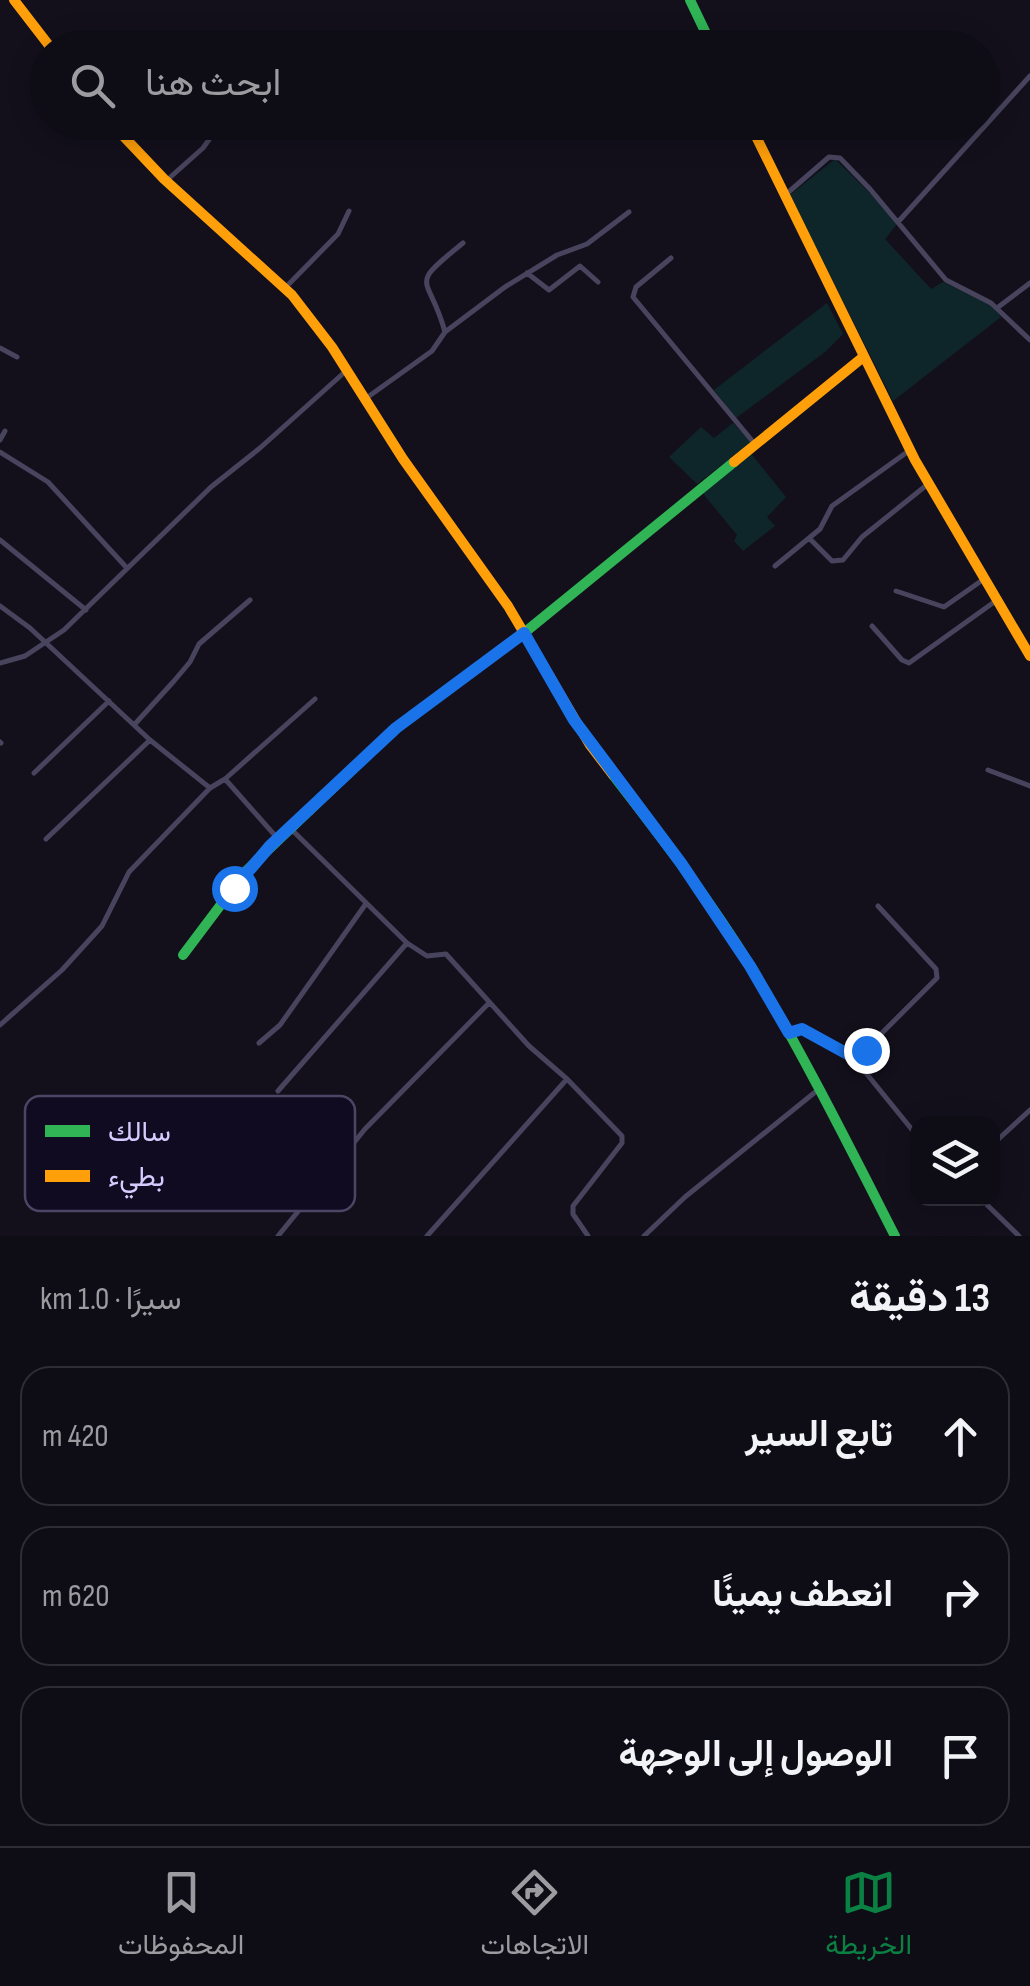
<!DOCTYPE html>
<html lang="ar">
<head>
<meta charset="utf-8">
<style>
  :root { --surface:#0e0c15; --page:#1c1a22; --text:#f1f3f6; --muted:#9b9ba0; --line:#2e2c34; --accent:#0b8043 }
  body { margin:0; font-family:"Sofia Sans Condensed",Vazirmatn,sans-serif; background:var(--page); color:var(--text); direction:rtl }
  .controls { position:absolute; right:30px; bottom:30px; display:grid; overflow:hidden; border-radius:20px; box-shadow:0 5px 25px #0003 }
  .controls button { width:90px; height:90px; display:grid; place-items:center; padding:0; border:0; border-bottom:2px solid var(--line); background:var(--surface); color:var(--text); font:50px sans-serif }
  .stop { position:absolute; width:30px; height:30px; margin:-22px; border:8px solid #1a73e8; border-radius:50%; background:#fff }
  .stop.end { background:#1a73e8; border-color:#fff; box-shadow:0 2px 10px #0008 }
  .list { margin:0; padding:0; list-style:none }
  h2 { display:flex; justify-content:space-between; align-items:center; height:130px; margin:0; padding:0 40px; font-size:42px }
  h2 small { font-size:32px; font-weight:400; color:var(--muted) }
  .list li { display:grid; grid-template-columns:65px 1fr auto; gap:30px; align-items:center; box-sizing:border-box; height:140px; margin:0 20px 20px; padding:0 20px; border:2px solid var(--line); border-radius:30px }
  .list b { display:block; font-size:38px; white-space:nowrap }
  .list em { font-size:32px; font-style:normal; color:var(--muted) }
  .icon { flex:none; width:55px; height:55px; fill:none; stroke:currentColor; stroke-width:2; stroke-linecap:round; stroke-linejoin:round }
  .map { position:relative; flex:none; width:1030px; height:1236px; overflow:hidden; direction:ltr }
  .search { position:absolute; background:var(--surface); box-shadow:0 5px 25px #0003; left:30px; right:30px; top:30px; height:110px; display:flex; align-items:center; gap:25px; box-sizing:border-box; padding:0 35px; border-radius:55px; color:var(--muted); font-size:38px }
  .sheet { height:610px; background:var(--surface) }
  nav { display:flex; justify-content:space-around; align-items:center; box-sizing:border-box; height:140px; border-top:2px solid var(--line); background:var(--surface); font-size:28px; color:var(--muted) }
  nav a { display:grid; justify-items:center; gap:5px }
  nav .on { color:var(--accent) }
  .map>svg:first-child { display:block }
</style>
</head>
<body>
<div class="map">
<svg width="1030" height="1236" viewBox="0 0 1030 1236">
  <rect width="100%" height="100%" fill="#13101c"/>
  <path fill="#0e262a" d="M835,159L874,197L897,224L885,239L931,289L943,282L990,305L1001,317L893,401L790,195Z
    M827,303L843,334L825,352L736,418L714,390Z
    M733,423L751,442L697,484L669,457L701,427L714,438Z
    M749,451L786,497L767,517L775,526L743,551L734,541L737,535L700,490Z"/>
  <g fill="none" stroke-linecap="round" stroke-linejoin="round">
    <path stroke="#48445d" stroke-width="5" d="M166,181L203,148L213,134L226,122
      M784,196L829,157L840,158L870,189L946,280L991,303L1030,340
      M898,222L1030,76
      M671,258L636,287L633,297L754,443
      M527,273L549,290L580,266L598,282
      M285,288L338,234L349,211
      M997,308L1030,283
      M445,332C429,273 406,289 463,243
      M0,348L17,357
      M365,399L432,351L445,332L505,287L557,255L587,244L629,212
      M0,440L5,431
      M0,452L48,482L126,567
      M809,538L832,561L843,560L862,537L928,484
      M0,540L86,610
      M775,566L820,529L832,506L910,450
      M896,591L944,607L984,579
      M0,606L30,628L150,740L210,788L225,779L279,840
      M872,626L902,660L909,663L997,600
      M0,663L25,656L64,630L211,487L260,448L347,370
      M134,725L174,681L190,662L199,644L250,600
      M0,742L1,743
      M988,770L1030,786
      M34,773L109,701
      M225,779L315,699
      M291,829L407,943L427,956L446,954L529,1046L567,1079L622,1136V1143L573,1206V1214L588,1236
      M46,839L150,740
      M0,1025L62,970L102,926L129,872L210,788
      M789,1033L802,1029L853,1057L918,1137
      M259,1043L280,1025L365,905
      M853,1057L859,1056L937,978L936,969L878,906
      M278,1091L407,943
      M992,1145L1030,1110
      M980,1198L1019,1236
      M278,1236L365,1129L489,1003
      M427,1236L567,1079
      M644,1236L685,1197L819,1089"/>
    <path stroke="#30b455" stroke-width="10" d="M690,0L713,48
      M613,775C661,837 710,900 751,967C803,1054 849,1146 895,1236
      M183,955L247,870L396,728L524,633L734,462"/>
    <path stroke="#ff9f0a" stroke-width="10" d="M14,0L51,48
      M110,122L164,179L292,295L332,347L403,459L508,606L590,745L613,775
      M749,122L915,460L1030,656
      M734,462L862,358"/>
  </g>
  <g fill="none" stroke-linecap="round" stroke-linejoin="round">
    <path stroke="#1a73e8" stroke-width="12" d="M234,888L270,846L396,728L524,633L574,720L681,863L750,966L789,1033L802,1029L853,1057L866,1050"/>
  </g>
  <rect x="25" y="1096" width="330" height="115" rx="15" fill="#110b21" stroke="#4c4564" stroke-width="2.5"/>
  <rect x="45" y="1125" width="45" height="12" fill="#30b455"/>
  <rect x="45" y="1170" width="45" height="12" fill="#ff9f0a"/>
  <g font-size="28" fill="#d6cbff">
    <text x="108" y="1141">سالك</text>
    <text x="108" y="1186">بطيء</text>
  </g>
</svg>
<div class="controls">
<button><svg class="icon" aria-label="layers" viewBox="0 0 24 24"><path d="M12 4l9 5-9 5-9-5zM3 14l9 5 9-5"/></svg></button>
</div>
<div class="stop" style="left:234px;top:888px"></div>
<div class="stop end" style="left:866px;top:1050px"></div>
<div class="search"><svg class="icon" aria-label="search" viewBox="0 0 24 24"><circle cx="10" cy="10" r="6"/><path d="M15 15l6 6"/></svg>ابحث هنا</div>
</div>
<section class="sheet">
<h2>13 دقيقة<small>سيرًا · 1.0 km</small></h2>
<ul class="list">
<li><svg class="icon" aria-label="ahead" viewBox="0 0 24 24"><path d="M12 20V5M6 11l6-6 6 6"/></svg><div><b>تابع السير</b></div><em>420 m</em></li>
<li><svg class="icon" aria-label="right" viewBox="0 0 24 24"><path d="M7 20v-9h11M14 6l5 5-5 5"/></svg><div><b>انعطف يمينًا</b></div><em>620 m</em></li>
<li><svg class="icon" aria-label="arrive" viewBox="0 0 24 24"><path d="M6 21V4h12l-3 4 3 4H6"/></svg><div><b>الوصول إلى الوجهة</b></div></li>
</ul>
</section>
<nav>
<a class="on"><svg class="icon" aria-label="map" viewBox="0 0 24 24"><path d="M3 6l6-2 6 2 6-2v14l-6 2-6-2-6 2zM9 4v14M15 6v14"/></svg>الخريطة</a>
<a><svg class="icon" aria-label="directions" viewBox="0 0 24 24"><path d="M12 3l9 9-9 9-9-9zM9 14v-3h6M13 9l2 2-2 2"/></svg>الاتجاهات</a>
<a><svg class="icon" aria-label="saved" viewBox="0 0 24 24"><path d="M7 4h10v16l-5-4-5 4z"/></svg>المحفوظات</a>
</nav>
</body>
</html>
